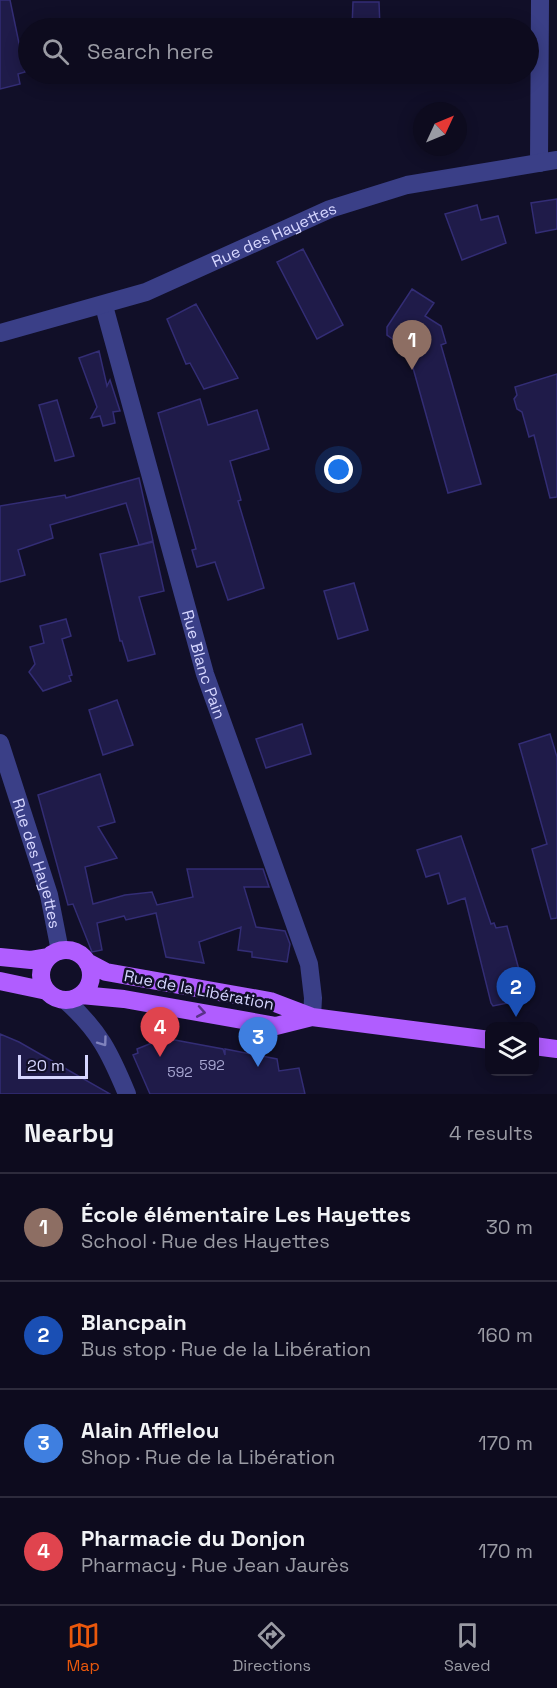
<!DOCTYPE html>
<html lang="en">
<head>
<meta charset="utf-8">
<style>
  :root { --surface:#0d0b1e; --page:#161427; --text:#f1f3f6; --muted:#9a9ba4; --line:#2d2b3c; --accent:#ea580c }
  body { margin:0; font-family:"Space Grotesk",sans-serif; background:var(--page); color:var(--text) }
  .controls { position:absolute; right:18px; bottom:18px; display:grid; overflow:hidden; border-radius:12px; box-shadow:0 3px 15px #0003 }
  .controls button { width:54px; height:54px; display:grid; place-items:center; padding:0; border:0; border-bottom:2px solid var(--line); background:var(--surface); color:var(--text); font:30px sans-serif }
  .compass { position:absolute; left:413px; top:102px; width:54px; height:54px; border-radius:50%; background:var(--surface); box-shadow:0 3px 15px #0003; rotate:46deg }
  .scale { position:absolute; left:18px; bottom:15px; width:70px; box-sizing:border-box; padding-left:6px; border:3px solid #d6d6ff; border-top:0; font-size:16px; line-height:21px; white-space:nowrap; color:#d6d6ff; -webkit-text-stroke:4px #110f28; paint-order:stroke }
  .you { position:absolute; left:339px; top:470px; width:21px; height:21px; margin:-15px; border:4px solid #fff; border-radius:50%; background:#1a73e8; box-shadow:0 0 0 9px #1a73e833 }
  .badge { display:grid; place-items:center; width:39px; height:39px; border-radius:50%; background:var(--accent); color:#fff; font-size:20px; font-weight:700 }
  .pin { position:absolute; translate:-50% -50px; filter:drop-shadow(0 2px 3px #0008) }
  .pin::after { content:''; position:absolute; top:32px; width:21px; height:18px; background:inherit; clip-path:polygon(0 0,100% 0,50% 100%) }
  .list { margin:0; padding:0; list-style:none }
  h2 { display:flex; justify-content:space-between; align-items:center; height:78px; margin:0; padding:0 24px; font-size:26px }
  h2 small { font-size:20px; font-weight:400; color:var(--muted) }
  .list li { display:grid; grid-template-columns:39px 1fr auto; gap:18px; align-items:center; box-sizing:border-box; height:108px; padding:0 24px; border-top:2px solid var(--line) }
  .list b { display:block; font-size:22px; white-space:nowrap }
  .list p { margin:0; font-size:20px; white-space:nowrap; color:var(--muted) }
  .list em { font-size:20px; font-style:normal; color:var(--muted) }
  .icon { flex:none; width:33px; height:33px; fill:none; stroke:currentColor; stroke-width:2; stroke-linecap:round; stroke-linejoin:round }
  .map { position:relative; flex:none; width:557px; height:1094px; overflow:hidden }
  .search { position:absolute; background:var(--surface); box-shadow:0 3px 15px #0003; left:18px; right:18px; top:18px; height:66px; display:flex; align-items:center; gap:15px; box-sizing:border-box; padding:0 21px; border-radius:33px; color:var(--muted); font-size:22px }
  .sheet { height:510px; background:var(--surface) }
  nav { display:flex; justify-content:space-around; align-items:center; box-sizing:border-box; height:84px; border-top:2px solid var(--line); background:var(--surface); font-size:16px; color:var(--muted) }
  nav a { display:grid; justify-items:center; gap:3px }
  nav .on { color:var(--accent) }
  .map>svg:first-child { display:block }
</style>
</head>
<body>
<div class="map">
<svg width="557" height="1094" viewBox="0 0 557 1094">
  <rect width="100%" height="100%" fill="#110f28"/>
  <path fill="#1f1b49" stroke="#332d75" stroke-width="1.5" d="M0,0H10L25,72L18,74L20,84L0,89Z
    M353,2H379L380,28H352Z
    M557,199V229L536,233L531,203Z
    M477,205L481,220L498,216L506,243L462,260L445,214Z
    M303,249L343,325L317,339L277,262Z
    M412,289L434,303L425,316L441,326L446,343L441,345L481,484L448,493L408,350L387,335V327Z
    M196,304L238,378L204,389L190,363L186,364L167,319Z
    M99,351L107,386L110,380L120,411L113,412L115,423L103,426L100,416L91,418L97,407L79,358Z
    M557,374V497L550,498L534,435L529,437L522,412L517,409L514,399L517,395L515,387Z
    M200,399L208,425L257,410L269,449L230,461L241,500L238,501L264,588L228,600L215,562L197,567L192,550L196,549L158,413Z
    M57,400L74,456L55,461L39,405Z
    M139,478L153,541L139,545L126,503L50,525L53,538L18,550L25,575L0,582V506L65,495L66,498Z
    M153,542L164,591L139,597L155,654L128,661L122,641H120L100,554Z
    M354,583L368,630L338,639L324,591Z
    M66,619L71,636L62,639L72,675L69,676L71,681L43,691L29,672L35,664L30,647L44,643L40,626Z
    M117,700L133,745L103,755L89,710Z
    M302,724L311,754L266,768L256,739Z
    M550,734L557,757V918L551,919L532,849L547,844L519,744Z
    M100,774L115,822L98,827L117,858L85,867L93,904L125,895L152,892L157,905L193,897L187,869H263L269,887H244L256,927L285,931L290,944L287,962L252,957V952L238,950L241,927L199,942L204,963L166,957L156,913L126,920L124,916L97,923L102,950L92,952L73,904L68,905L38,795Z
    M461,836L491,924L494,923L496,928L507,926L527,999L493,1006L491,1003L465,898L448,904L439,873L426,877L417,850Z
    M0,1034L19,1042L110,1094H0Z
    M164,1038L223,1049L225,1055V1049L277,1059L279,1071L299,1068L305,1094H150L133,1055L138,1053L137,1049Z"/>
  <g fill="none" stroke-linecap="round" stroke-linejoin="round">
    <g stroke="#3a3f87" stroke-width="18">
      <path d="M539,163L540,0"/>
      <path id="s1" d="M104,306L205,674L309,964L313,998L312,1017"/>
      <path id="s2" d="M0,333L146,292L330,209L407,185L557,160"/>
      <path id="s3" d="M0,743L49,895L60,951"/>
      <path d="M65,1000C99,1030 110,1053 127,1094"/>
    </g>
    <path stroke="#b05dff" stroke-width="18" d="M41 975a25 25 0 1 1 50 0a25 25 0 1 1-50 0Z
      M0,957L31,960L49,957
      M87,962L106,972L270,1001L312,1017L490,1040
      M0,981L47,991
      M81,995L124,999L276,1026L312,1017
      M534,1046L557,1049"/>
  </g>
  <defs><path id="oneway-chevron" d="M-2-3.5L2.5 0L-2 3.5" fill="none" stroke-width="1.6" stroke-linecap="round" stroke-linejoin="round" transform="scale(1.5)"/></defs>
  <use stroke="#593289" href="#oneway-chevron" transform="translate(201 1012) rotate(10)"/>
  <use stroke="#8083bd" href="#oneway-chevron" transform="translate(103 1042) rotate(54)"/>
  <g text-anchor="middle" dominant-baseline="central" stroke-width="5" stroke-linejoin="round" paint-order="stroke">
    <g font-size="14" fill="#a8a7d2">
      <text x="212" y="1065">592</text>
      <text x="180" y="1072">592</text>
    </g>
    <g font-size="16" fill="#d6d6ff" stroke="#110f28">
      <text stroke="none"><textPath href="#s2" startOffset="292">Rue des Hayettes</textPath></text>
      <text stroke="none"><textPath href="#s1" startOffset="372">Rue Blanc Pain</textPath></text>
      <text stroke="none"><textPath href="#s3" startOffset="126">Rue des Hayettes</textPath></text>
      <text transform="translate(199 990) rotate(11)">Rue de la Libération</text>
    </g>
  </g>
</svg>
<div class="controls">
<button><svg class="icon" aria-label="layers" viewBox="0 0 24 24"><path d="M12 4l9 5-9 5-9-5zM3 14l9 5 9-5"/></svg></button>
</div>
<svg class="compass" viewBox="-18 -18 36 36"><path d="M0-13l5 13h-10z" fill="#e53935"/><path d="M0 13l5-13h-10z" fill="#9a9ba4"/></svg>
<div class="scale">20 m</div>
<div class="you"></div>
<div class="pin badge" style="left:412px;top:370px;background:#8d6e63">1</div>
<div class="pin badge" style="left:516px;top:1017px;background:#1a4fb4">2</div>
<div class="pin badge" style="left:258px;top:1067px;background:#3f7fe0">3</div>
<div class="pin badge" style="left:160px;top:1057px;background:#e0444e">4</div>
<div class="search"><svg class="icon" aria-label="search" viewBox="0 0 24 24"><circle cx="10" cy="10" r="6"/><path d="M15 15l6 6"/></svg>Search here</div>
</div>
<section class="sheet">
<h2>Nearby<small>4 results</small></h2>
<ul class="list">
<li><span class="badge" style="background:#8d6e63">1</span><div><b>École élémentaire Les Hayettes</b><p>School · Rue des Hayettes</p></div><em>30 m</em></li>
<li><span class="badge" style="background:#1a4fb4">2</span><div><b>Blancpain</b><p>Bus stop · Rue de la Libération</p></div><em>160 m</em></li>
<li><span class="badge" style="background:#3f7fe0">3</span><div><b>Alain Afflelou</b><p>Shop · Rue de la Libération</p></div><em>170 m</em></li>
<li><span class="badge" style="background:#e0444e">4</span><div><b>Pharmacie du Donjon</b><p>Pharmacy · Rue Jean Jaurès</p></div><em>170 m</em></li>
</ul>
</section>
<nav>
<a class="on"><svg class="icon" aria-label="map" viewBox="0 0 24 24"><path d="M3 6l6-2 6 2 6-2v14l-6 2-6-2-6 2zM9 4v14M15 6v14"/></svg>Map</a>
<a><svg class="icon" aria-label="directions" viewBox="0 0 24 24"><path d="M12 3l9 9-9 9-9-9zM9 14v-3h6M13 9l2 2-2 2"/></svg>Directions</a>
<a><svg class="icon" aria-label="saved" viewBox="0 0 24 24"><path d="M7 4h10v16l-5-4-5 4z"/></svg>Saved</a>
</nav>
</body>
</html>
